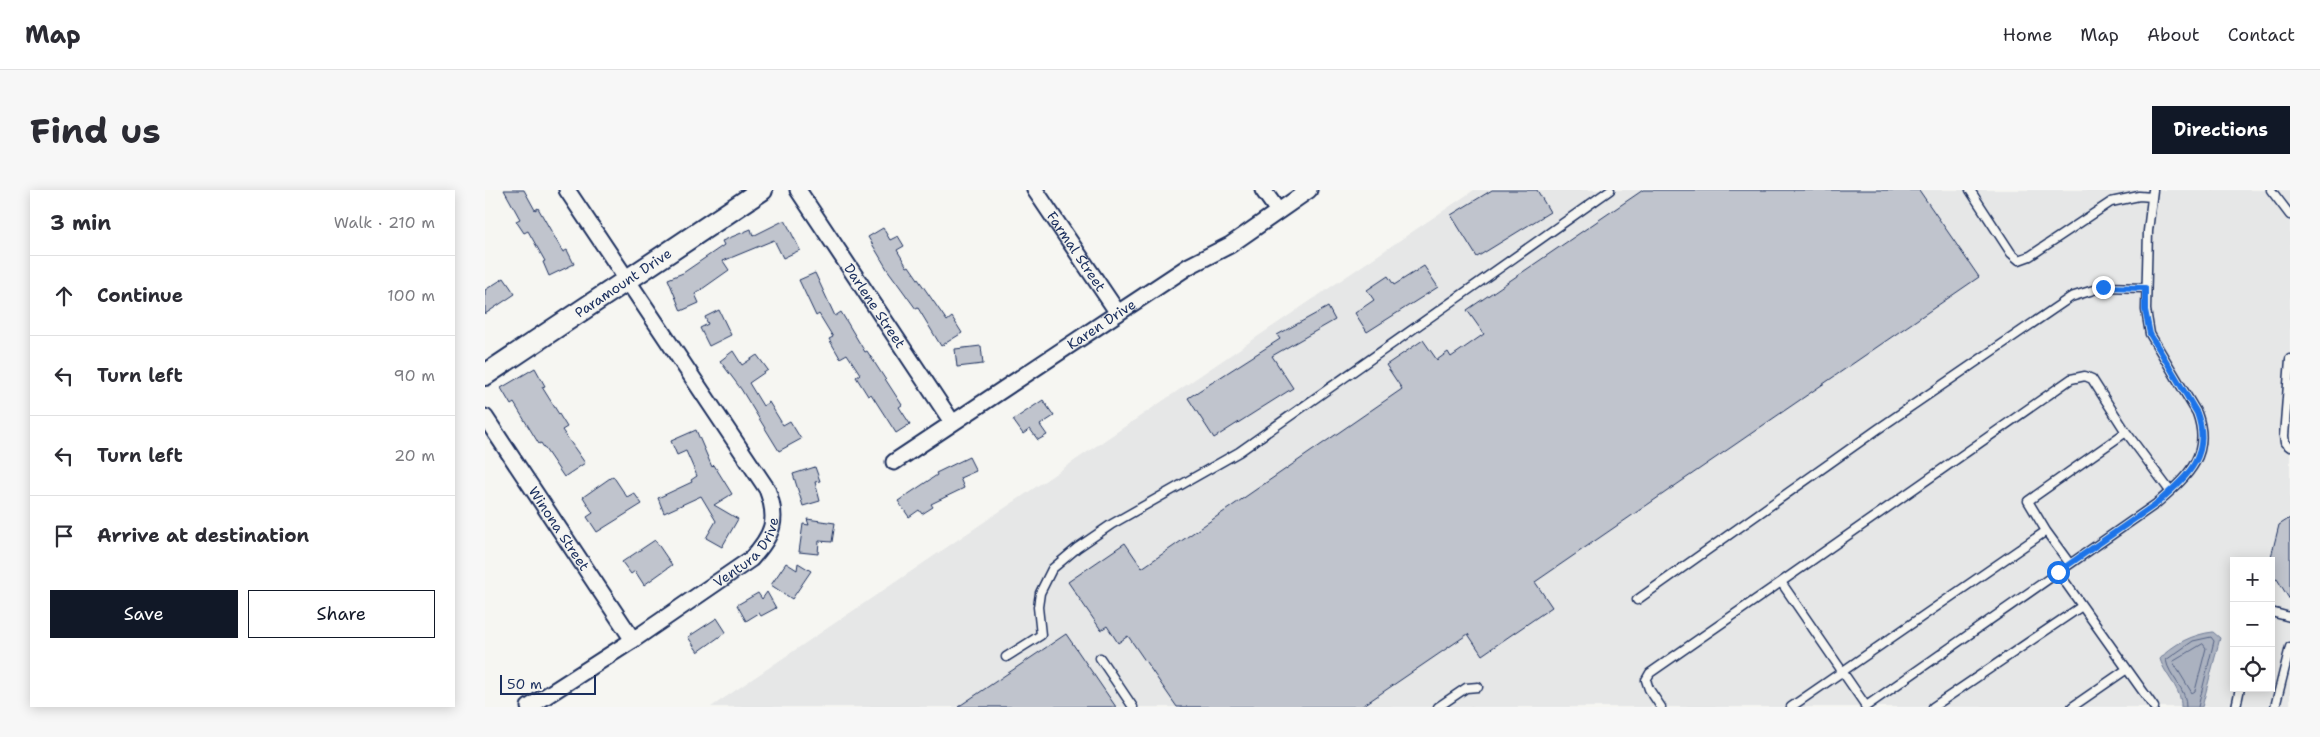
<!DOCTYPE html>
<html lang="en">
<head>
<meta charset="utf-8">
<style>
  :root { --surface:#fff; --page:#f7f7f7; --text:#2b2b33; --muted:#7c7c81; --line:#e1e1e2; --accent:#111827 }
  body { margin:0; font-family:"Shantell Sans",sans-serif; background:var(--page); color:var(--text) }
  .controls { position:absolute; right:15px; bottom:15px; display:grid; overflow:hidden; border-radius:0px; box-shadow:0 2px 12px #0003 }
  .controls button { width:45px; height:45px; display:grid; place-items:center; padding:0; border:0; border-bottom:1px solid var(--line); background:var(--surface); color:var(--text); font:25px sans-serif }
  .scale { position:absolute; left:15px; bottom:12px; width:96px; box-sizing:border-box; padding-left:5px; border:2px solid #1b2f5e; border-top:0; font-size:14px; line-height:18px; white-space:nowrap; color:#1b2f5e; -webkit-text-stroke:4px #f6f6f2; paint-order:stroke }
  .stop { position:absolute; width:15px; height:15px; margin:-11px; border:4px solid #1a73e8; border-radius:50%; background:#fff }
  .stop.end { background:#1a73e8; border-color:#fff; box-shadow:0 1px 5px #0008 }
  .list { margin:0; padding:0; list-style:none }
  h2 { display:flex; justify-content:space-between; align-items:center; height:65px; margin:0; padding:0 20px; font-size:21px }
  h2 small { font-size:16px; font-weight:400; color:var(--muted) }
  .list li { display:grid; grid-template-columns:32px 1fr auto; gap:15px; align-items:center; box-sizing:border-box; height:80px; padding:0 20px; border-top:1px solid var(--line) }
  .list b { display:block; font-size:19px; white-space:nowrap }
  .list em { font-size:16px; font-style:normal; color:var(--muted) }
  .actions { display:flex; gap:10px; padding:15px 20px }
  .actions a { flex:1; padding:11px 0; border:1px solid var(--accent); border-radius:0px; text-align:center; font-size:18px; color:var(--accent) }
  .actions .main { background:var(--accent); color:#fff }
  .icon { flex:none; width:28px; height:28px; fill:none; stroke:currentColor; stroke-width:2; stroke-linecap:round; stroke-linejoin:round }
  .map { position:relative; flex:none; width:1805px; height:517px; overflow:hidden; border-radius:0px }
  header { display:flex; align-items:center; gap:30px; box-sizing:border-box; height:70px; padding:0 25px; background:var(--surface); border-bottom:1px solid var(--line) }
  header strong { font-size:24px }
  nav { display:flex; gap:28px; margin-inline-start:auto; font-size:18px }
  .intro { display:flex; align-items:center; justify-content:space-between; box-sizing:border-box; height:120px; padding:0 30px }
  h1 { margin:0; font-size:35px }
  .button { padding:12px 22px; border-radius:0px; background:var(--accent); color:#fff; font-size:18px; font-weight:700 }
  main { display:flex; gap:30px; padding:0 30px }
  aside { flex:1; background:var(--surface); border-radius:0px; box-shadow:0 2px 12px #0003 }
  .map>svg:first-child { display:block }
</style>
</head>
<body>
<header>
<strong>Map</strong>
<nav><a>Home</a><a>Map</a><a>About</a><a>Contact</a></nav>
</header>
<div class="intro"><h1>Find us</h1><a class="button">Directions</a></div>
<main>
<aside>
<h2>3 min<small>Walk · 210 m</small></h2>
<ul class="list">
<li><svg class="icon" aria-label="ahead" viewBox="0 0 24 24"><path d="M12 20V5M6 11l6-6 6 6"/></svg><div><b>Continue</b></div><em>100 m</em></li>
<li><svg class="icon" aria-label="left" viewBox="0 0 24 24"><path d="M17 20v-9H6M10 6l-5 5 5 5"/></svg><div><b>Turn left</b></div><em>90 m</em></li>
<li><svg class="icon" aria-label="left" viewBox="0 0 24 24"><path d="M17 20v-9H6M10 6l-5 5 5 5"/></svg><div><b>Turn left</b></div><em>20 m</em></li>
<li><svg class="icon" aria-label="arrive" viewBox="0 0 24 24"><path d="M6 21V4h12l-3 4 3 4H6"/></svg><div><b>Arrive at destination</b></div></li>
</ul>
<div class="actions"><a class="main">Save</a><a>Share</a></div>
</aside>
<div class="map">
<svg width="1805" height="517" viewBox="0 0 1805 517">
  <rect width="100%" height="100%" fill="#f6f6f2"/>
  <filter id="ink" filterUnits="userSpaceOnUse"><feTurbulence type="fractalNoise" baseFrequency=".02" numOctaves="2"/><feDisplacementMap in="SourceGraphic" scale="10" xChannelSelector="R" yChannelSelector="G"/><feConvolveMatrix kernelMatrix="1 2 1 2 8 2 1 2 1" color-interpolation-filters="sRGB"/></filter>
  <g filter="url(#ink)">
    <path fill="#e6e7e7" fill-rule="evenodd" d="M989,0H1805V517H226ZM1749,371H1786V498H1749Z"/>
    <path fill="#abb2c0" stroke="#717e99" d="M1728,442L1735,448L1717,517H1696C1697,499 1680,486 1675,469C1687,454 1709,444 1728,442Z"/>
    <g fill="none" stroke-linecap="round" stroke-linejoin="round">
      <path stroke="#556385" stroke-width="1" d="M1718,454L1721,458L1710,501L1707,503L1688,472Z
        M1701,517C1702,498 1684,487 1681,470L1708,451L1726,447L1729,451L1713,517"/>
    </g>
    <path fill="#c0c4cd" stroke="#1b2f5e" d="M19,0H39L50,20L53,18L78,62L82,60L89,74L64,86L58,72L60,71L43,41L39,43L31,31L35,29Z
      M1007,0H1052L1065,22L992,67L966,25Z
      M1158,0H1434L1494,87L1050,392L1067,417L997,465L983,444L876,517H692L643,446L633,453L622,436L616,440L583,392L640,353L657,378L917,199L901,175L938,150L952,170L963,162L966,167L999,144L982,120Z
      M300,30L315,60L298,68L289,50L238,71L244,80L210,104L214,113L196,121L183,89L198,83L239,55L237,51L266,39L268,46Z
      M398,38L405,50L413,46L419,56L412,60L422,77L424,76L462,131L467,127L477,143L456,156L433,118L431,119L402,79L383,47Z
      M939,76L953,97L882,142L870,123L889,110L882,100L903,86L909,95Z
      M330,83L350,126L356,122L380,162L382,161L417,215L414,217L425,234L411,243L386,204L383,206L371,187L375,184L362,164L355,168L344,149L348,147L334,124L331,126L314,90Z
      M19,88L30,104L0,124V100Z
      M843,117L850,130L787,166L808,198L729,248L703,208L795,149L792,145Z
      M234,120L246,145L224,156L215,138L223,134L220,127Z
      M496,156L498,174L472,177L470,159Z
      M248,161L257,175L272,165L283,180L264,193L278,216L284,212L298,235L305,231L316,249L294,261L256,199L235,171Z
      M50,178L60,196L57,197L82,237L77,240L100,273L79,287L56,253L54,254L29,213L26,215L16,198Z
      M558,210L569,226L555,235L562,245L553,250L545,239L538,244L528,230Z
      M211,240L227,277L229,275L247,304L229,315L253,329L237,357L221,348L231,331L216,306L179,323L173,308L207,292L206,290L212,286L201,261L192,265L186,251Z
      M484,267L491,281L475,288L479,298L446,314L448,317L437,324L434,320L424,327L413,311L452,285L451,283Z
      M330,277L335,291L330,292L335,311L318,316L308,284Z
      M128,286L142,307L149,303L157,314L112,342L102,327L108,323L98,307Z
      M1805,328V410L1792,389L1786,392V367L1794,335Z
      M322,329L350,333L347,352L334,351L333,364L314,362L318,334L324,335Z
      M170,350L187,375L159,395L150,381L146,384L137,372Z
      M301,373L312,380L313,373L326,381L307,409L286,395Z
      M282,402L291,418L276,426L274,423L261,431L252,415L273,403L277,409Z
      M232,428L241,442L213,462L203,447Z
      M581,444L631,517H473Z"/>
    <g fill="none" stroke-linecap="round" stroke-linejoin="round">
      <defs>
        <path id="lane" d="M1485,0L1526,63L1534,70L1545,66L1626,12L1654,6L1667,7
          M1786,0L1805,25
          M1805,169L1799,246L1800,253L1805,257
          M1561,341L1585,374
          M1573,382L1669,517
          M1296,392L1586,189L1600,186L1607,189L1641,242
          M1152,410L1393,239L1586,107L1618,97L1660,98
          M1786,422L1805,427
          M521,467L556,445L553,417L555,403L567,379L592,358L627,334L754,262L1125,0
          M615,468L648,517
          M953,517L981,498L993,497
          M1176,517L1164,499L1161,490L1165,483L1296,392L1381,516
          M1306,517L1561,341L1543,311L1641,242L1685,301
          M1380,517L1671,314C1700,288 1728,267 1712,223L1665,144L1661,120L1663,41L1668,0
          M1448,517L1597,416
          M1587,517L1642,479
          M1751,517L1755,498
          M1790,517L1805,457"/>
        <g id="street">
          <path id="s1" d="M313,0L467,232"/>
          <path id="s2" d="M550,0L633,123"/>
          <path d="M778,0L793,21"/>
          <path id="s3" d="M0,227L148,450"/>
          <path id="s4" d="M409,272L633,123L704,76L745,55L824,0"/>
          <path id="s5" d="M44,517L148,450L266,369C288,345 294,330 282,299L82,0"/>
        </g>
        <g id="secondary">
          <path id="s6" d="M0,185L277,0"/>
        </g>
      </defs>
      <use href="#lane" stroke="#1b2f5e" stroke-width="11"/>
      <use href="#street" stroke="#1b2f5e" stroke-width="19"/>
      <use href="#secondary" stroke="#1b2f5e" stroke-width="24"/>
      <use href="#lane" stroke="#f6f6f2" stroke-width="8"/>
      <use href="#street" stroke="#f6f6f2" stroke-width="15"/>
      <use href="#secondary" stroke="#f6f6f2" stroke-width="20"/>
    </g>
  </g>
  <g fill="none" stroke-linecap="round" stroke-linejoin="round" filter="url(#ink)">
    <path stroke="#1a73e8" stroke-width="6" d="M1573,382L1671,314C1700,288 1728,267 1712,223L1665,144L1660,120V98L1618,97"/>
  </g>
  <g text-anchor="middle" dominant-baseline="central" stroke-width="4" stroke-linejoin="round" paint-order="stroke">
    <g font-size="14" fill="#1b2f5e" stroke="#f6f6f2">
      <text stroke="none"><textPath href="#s2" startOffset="74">Farmal Street</textPath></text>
      <text stroke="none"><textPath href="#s6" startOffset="166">Paramount Drive</textPath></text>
      <text stroke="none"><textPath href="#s1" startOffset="139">Darlene Street</textPath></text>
      <text stroke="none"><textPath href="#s4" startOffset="249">Karen Drive</textPath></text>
      <text stroke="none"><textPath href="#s3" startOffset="134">Winona Street</textPath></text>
      <text stroke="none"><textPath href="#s5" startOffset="269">Ventura Drive</textPath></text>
    </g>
  </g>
</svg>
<div class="controls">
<button>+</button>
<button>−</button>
<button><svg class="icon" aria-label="locate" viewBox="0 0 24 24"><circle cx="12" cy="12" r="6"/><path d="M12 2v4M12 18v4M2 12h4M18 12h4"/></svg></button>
</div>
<div class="scale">50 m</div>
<div class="stop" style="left:1573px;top:382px"></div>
<div class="stop end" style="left:1618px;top:97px"></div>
</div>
</main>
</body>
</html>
